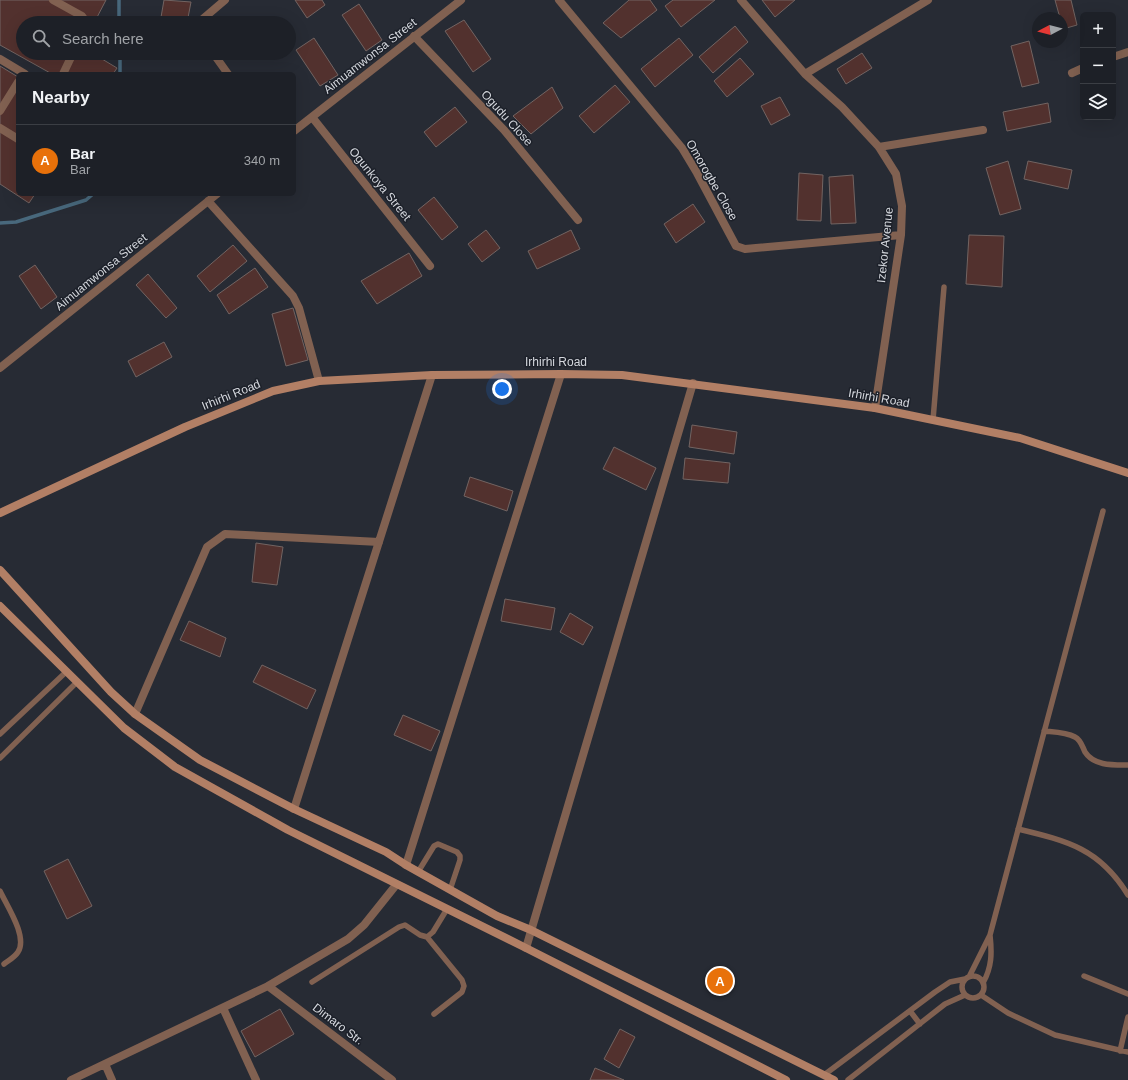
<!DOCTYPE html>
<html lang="en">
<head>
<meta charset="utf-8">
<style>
  :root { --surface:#1d2027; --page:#2a2d33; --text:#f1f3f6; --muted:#a0a3a7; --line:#3b3e44; --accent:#0b8043 }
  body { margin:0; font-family:Helvetica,sans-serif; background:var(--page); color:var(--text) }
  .controls { position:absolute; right:12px; top:12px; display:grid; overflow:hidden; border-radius:6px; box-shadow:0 4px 16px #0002 }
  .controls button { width:36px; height:36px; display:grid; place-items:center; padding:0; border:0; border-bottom:1px solid var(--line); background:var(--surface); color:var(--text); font:20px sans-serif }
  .compass { position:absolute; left:1032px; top:12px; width:36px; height:36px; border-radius:50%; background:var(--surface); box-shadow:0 4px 16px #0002; rotate:263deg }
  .you { position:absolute; left:502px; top:389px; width:14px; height:14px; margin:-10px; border:3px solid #fff; border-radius:50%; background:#1a73e8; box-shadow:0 0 0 6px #1a73e833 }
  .badge { display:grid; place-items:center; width:26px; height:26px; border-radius:50%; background:var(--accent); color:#fff; font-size:13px; font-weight:700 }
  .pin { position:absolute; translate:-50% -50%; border:2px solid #fff; box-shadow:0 1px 4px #0006 }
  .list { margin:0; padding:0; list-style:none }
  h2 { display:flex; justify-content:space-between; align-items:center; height:52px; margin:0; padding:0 16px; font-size:17px }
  h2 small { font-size:13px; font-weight:400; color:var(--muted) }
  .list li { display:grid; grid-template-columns:26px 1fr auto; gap:12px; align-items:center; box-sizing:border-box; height:72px; padding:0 16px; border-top:1px solid var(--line) }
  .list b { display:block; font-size:15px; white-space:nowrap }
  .list p { margin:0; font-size:13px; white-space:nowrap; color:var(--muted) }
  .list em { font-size:13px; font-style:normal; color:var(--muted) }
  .icon { flex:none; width:22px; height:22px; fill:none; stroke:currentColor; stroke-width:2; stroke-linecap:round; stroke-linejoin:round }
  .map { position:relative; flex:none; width:1128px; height:1080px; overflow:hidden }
  .search { position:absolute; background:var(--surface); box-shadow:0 4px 16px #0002; left:16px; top:16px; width:280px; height:44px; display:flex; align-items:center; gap:10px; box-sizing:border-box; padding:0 14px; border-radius:22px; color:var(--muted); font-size:15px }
  .panel { position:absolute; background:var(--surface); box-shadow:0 4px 16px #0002; left:16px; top:72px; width:280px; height:124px; border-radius:6px }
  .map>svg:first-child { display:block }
</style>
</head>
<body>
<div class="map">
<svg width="1128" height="1080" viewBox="0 0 1128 1080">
  <rect width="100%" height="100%" fill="#272b34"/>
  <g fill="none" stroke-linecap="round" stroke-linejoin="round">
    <path stroke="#48687c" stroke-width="3.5" d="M119,0V23
      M120,53V74
      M0,223L16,222L86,200L93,194"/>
  </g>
  <path fill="#52312e" stroke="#726462" d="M0,0H106L94,23H23V53H92L117,68L113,74H52L0,45Z
    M164,0L191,2L187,23H160Z
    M295,0H322L325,5L307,18Z
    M629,0H650L657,10L621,38L603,23Z
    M673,0H715L681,27L665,6Z
    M762,0H795L775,17Z
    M1055,0H1071L1077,25L1063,29L1062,18H1060Z
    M359,4L382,40L366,51L342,15Z
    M464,20L491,59L473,72L445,31Z
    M735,26L748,42L713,73L699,57Z
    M314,38L338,75L320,86L296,50Z
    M679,38L693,55L655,87L641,69Z
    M1029,41L1039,83L1022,87L1011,46Z
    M161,53H180L179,56Z
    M862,53L872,68L846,84L837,69Z
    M740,58L754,74L727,97L714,81Z
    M0,66L18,77V194H35L29,203L0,184Z
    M615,85L630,102L594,133L579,116Z
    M552,87L563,108L531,134L513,116Z
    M780,97L790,115L771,125L761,106Z
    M1048,103L1051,122L1007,131L1003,112Z
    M455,107L467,122L436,147L424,132Z
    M1008,161L1021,209L1000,215L986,168Z
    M1028,161L1072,170L1068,189L1024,179Z
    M799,173L823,175L821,221L797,220Z
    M853,175L856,223L831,224L829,177Z
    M434,197L458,227L442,240L418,210Z
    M693,204L705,222L676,243L664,224Z
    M486,230L500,248L482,262L468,244Z
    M571,230L580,249L537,269L528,251Z
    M969,235L1004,236L1002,287L966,284Z
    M233,245L247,261L210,292L197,276Z
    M409,253L422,276L377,304L361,281Z
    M35,265L57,297L41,309L19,276Z
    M255,268L268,287L229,314L217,295Z
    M148,274L177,308L166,318L136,285Z
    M293,308L308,360L286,366L272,314Z
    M164,342L172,357L136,377L128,361Z
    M692,425L737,432L734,454L689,447Z
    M614,447L656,468L646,490L603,469Z
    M685,458L730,463L728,483L683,479Z
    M470,477L513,491L507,511L464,496Z
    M256,543L283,547L277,585L252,582Z
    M505,599L555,608L551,630L501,621Z
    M570,613L593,627L583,645L560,632Z
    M189,621L226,638L220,657L180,640Z
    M262,665L316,690L307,709L253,682Z
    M403,715L440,731L431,751L394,735Z
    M68,859L92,906L67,919L44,871Z
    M280,1009L294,1034L255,1057L241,1031Z
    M620,1029L635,1037L619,1068L604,1059Z
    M595,1068L624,1080H590Z"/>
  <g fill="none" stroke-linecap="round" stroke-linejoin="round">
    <path stroke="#816151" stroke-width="5.5" d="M933,420L944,287
      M1044,731C1054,732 1066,732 1075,737C1081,740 1082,746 1085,752C1094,766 1113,765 1128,765
      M0,734L66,672
      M0,758L77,682
      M1018,829C1068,841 1100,849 1128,895
      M418,872L434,846L438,844L457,852L460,856V860L450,890
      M0,891C7,906 28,937 18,952C15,957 8,961 4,964
      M427,937L462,980L464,986L462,992L434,1014
      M962 987a11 11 0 1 1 22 0a11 11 0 1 1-22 0Z
      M1084,976L1128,994
      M969,977L990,935L1103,511
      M312,982L399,927L405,925L420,935L427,937L433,932L447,909
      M983,983C992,967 992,953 990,935
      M981,995L1008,1013L1055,1035L1128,1052
      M910,1011L920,1024
      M1120,1051L1128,1017
      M824,1075L935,992L950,982L965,979
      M848,1080L945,1004L965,995"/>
    <path stroke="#816151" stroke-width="8" d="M53,0L82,16L87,23
      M559,0L682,148L697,173L736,246L745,249L901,235
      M741,0L805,74L842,107L879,147L896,174L902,206L901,235L875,408
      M198,23L225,0
      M414,36L504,130L578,220
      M213,53L228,74
      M1113,57L1128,52
      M0,59L25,74
      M1072,73L1083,68
      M63,74L73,53
      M805,74L928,0
      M0,111L18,82
      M312,117L430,266
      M0,128L18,139
      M294,131L461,0
      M879,147L983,130
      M208,201L293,296L299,308L319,381
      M0,368L217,194
      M135,714L207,547L225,534L379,542
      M294,809L432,375
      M406,865L561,374
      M526,948L693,383
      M268,986L392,1080
      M223,1008L256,1080
      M105,1064L112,1080
      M71,1080L268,986L348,939L364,925L396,885"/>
    <path stroke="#b27f65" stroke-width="8" d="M0,513L185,427L273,391L319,381L432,375L561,374L622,375L875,408L1020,438L1128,473
      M0,570L111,692L135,714L200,760L294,809L386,852L406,865L497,916L531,930L834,1080
      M0,606L124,728L175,767L288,830L526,948L786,1080"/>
  </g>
  <g text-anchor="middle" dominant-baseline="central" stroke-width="3" stroke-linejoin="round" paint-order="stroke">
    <g font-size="12" fill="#d4d7dd" stroke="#1d212a">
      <text transform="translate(370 56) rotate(-38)">Aimuamwonsa Street</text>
      <text transform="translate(507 118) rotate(48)">Ogudu Close</text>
      <text transform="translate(712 180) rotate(60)">Omorogbe Close</text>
      <text transform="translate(380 184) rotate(51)">Ogunkoya Street</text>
      <text transform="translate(885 245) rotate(-84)">Izekor Avenue</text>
      <text transform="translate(101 272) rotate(-39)">Aimuamwonsa Street</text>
      <text x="556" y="362">Irhirhi Road</text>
      <text transform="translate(231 395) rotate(-22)">Irhirhi Road</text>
      <text transform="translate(879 398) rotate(10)">Irhirhi Road</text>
      <text transform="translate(338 1024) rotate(37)">Dimaro Str.</text>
    </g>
  </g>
</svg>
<div class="controls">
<button>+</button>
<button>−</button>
<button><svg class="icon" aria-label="layers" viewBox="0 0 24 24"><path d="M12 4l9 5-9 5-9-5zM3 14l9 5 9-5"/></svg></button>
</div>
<svg class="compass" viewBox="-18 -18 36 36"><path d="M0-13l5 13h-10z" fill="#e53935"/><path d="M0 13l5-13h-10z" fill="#a0a3a7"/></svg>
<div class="you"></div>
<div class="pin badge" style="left:720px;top:981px;background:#e8710a">A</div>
<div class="search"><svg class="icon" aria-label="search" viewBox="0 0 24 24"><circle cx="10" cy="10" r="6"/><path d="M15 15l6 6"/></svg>Search here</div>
<section class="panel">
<h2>Nearby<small></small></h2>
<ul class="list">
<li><span class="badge" style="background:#e8710a">A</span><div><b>Bar</b><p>Bar</p></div><em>340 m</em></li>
</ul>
</section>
</div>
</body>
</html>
